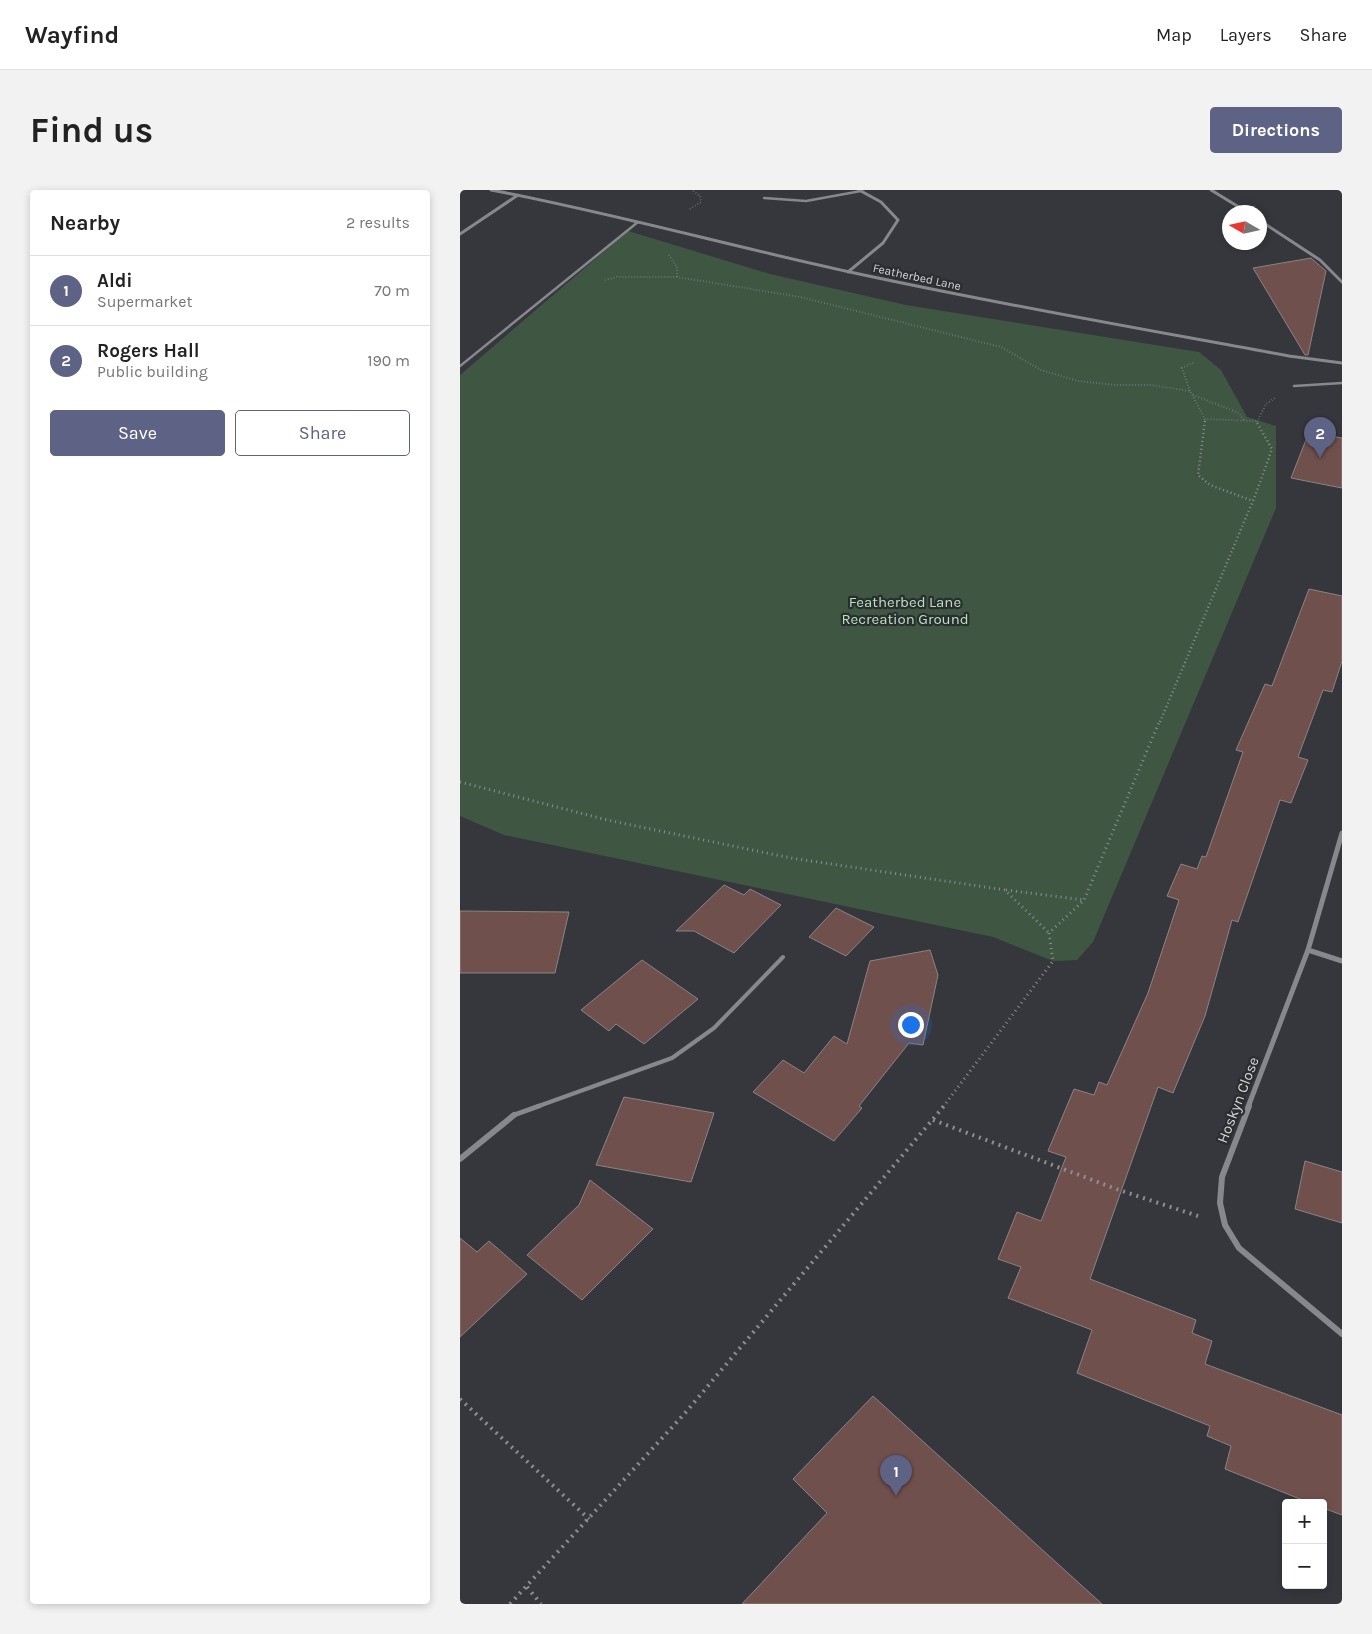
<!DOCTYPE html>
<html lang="en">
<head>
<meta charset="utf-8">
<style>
  :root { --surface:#fff; --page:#f2f2f2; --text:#222; --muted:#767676; --line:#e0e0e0; --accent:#5e6284 }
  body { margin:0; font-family:Karla,sans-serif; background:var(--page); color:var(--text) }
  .controls { position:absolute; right:15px; bottom:15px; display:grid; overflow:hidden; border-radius:5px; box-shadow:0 2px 8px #0003 }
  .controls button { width:45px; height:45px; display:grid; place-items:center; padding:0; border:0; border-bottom:1px solid var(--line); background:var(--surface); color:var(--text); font:25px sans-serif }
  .compass { position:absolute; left:762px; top:15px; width:45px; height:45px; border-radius:50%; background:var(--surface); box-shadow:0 2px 8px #0003; rotate:279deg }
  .you { position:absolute; left:450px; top:834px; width:18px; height:18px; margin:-12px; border:4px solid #fff; border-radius:50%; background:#1a73e8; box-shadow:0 0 0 8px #1a73e833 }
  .badge { display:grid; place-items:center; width:32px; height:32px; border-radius:50%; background:var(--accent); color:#fff; font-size:16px; font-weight:700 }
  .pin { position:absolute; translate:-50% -41px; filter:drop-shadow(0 1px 2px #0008) }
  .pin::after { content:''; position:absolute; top:26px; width:18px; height:15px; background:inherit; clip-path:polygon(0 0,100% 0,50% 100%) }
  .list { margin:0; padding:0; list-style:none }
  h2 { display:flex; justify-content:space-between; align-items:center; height:65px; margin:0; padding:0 20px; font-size:21px }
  h2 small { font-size:16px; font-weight:400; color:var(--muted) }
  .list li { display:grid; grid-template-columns:32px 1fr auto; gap:15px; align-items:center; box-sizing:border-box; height:70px; padding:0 20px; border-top:1px solid var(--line) }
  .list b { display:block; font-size:19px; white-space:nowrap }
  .list p { margin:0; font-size:16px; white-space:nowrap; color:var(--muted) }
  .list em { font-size:16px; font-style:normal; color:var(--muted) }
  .actions { display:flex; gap:10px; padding:15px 20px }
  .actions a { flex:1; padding:11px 0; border:1px solid var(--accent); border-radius:5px; text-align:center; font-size:18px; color:var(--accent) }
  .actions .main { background:var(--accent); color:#fff }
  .map { position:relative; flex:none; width:882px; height:1414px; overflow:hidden; border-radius:5px }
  header { display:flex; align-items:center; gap:30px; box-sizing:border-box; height:70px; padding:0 25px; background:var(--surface); border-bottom:1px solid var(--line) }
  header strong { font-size:24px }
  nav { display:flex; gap:28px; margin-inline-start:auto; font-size:18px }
  .intro { display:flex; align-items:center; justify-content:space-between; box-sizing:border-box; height:120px; padding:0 30px }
  h1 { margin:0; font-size:35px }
  .button { padding:12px 22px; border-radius:5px; background:var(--accent); color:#fff; font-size:18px; font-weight:700 }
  main { display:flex; gap:30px; padding:0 30px }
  aside { flex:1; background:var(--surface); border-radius:5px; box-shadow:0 2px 8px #0003 }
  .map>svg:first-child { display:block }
</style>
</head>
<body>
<header>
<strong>Wayfind</strong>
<nav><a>Map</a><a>Layers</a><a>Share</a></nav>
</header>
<div class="intro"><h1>Find us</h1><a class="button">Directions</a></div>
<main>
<aside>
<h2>Nearby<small>2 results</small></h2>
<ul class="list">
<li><span class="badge">1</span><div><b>Aldi</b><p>Supermarket</p></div><em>70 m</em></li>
<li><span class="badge">2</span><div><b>Rogers Hall</b><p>Public building</p></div><em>190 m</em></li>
</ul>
<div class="actions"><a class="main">Save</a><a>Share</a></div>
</aside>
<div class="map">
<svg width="882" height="1414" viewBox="0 0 882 1414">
  <rect width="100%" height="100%" fill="#35373c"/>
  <path fill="#3f5643" d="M168,41L310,84L446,115L739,162L761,180L787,227L816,236V318L633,752L617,770L593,771L533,747L44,645L0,626V185Z"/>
  <path fill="#70504d" stroke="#8a8483" d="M851,68L866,81L848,165H845L793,78Z
    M849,242L882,248V298L831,288Z
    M849,399L882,406V471L872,502L863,500L838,567L848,570L831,613L820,610L778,732L772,730L745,826L713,903L698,897L630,1089L736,1130L732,1143L752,1151L745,1174L882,1225V1325L863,1318V1313H850L765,1279L771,1256L747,1246L750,1236L617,1183L632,1140L548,1108L561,1077L538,1069L557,1022L581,1031L606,967L588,961L614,899L634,905L639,892L647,895L688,803L719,710L707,706L721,674L737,679L742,666L746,667L783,562L776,560L805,494L812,496Z
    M264,695L284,705L290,699L321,715L274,763L234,741H216Z
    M376,718L414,737L386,766L349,747Z
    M0,721L109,722L95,783H0Z
    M470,760L478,785L463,855L449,853L399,916L402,918L374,951L293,902L323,870L344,883L374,846L387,854L410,771Z
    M182,770L238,809L184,854L156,834L149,841L121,820Z
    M164,907L254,923L231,992L136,975Z
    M845,971L882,982V1033L835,1019Z
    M130,990L193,1039L122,1110L67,1065L119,1015Z
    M0,1048L17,1062L29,1051L67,1084L0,1147Z
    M413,1206L642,1414H282L367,1323L333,1289Z"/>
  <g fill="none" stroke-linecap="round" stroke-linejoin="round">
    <path stroke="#8c8e92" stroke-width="2" stroke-dasharray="0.5 2.5" stroke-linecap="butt" d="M230,19L241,12L240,6L232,0
      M209,65L217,77V87
      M145,90L157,87H217L340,107L541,157L581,180L618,191L655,195H691L730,201L745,229L796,231
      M730,201L722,178L733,173
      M733,205L779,223L784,230
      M745,232V229
      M797,232L806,214L815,208"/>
    <path stroke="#8c8e92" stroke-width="2.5" stroke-dasharray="1 3" stroke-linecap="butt" d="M745,231L738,285L750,295L793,311
      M700,532L795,306L812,259L796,231"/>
    <path stroke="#8c8e92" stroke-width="3" stroke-dasharray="1 4" stroke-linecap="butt" d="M0,592L147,630L331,668L545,700L589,743
      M546,700L624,710
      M483,917L593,771L589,743L624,710L700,530"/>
    <path stroke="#8c8e92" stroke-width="4" stroke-dasharray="2 5" stroke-linecap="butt" d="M473,930L659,1000L738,1026
      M0,1209L129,1329
      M67,1397L81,1414
      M50,1414L226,1222L484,916"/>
    <path stroke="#86888d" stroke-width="2.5" d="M304,8L346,11L401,1
      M0,176L178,32
      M834,196L882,193"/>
    <path stroke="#86888d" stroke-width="4" d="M76,917L212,868L254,838L323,767"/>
    <path stroke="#86888d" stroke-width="5" d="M54,925L79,916"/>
    <path stroke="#86888d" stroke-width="3" d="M31,0C152,23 270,56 390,82C536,114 683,139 829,166L882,173
      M751,0L787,22
      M799,30L860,70L882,92
      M0,44L58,5
      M388,82L423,53L438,30L421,12L399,0"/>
    <path stroke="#86888d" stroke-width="5" d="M848,760L882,771
      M788,917L848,760L882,643"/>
    <path stroke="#86888d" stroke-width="6" d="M789,916L762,987L760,1013L765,1035L779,1058L882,1144
      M0,969L54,925"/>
  </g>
  <g text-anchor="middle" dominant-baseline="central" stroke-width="4.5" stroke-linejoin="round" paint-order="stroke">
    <g font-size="12" fill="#d5d7d9" stroke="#2b2d31">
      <text transform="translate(457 87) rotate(12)">Featherbed Lane</text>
    </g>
    <g font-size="15" fill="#b4e4bc" stroke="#2b2d31">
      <text x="445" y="412">Featherbed Lane<tspan x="445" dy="17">Recreation Ground</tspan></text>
    </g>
    <g font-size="15" fill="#d5d7d9" stroke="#2b2d31">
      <text transform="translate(778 910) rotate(-69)">Hoskyn Close</text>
    </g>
  </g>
</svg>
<div class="controls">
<button>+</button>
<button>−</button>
</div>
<svg class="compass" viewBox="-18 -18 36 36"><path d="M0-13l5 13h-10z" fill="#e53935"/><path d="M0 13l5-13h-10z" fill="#767676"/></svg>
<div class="you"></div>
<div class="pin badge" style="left:436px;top:1306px">1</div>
<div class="pin badge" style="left:860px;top:268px">2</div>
</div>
</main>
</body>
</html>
